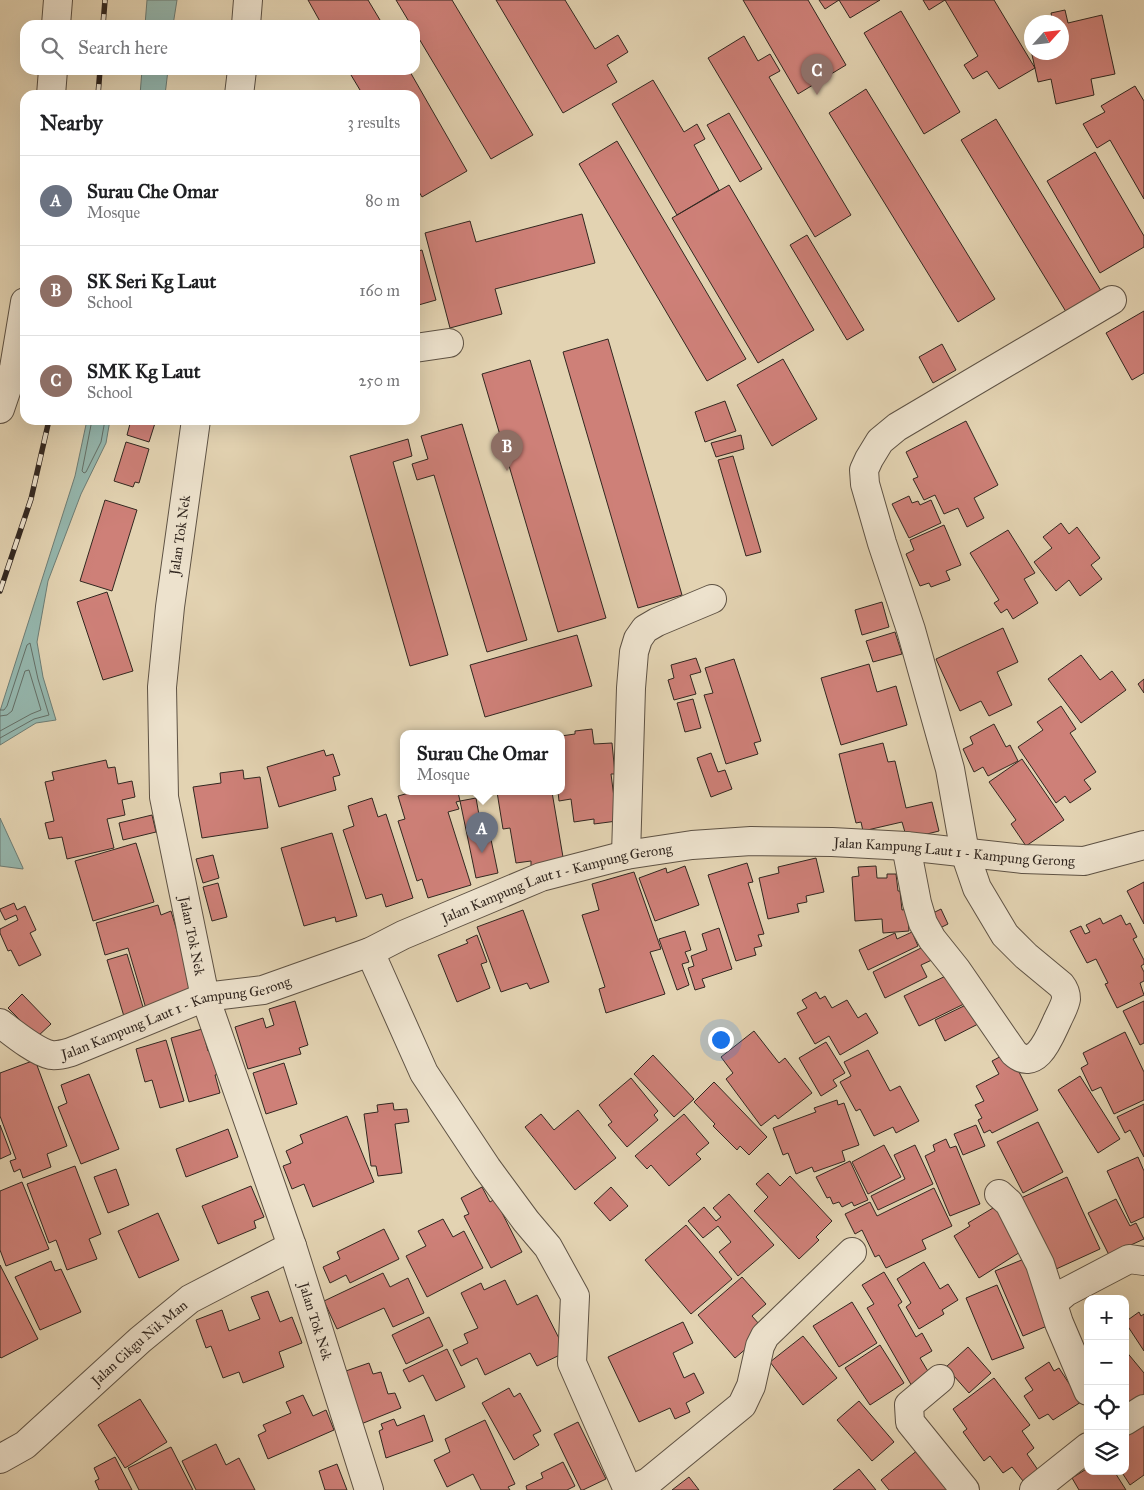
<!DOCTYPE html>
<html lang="en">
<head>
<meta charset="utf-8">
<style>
  :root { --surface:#fff; --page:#f6f6f6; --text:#202124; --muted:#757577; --line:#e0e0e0; --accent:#db2777 }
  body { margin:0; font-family:"IM FELL Great Primer",serif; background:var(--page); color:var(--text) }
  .controls { position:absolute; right:15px; bottom:15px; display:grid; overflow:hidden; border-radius:10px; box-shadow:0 5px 20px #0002 }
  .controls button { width:45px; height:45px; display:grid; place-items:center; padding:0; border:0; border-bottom:1px solid var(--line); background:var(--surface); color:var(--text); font:25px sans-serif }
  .compass { position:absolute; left:1024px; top:15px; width:45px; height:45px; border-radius:50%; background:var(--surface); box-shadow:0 5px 20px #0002; rotate:63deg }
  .you { position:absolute; left:720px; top:1039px; width:18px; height:18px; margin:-12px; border:4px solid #fff; border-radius:50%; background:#1a73e8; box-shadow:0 0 0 8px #1a73e833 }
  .badge { display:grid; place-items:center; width:32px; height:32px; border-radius:50%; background:var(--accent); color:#fff; font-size:16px; font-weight:700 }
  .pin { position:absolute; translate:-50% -41px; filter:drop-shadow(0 1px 2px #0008) }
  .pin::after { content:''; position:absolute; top:26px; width:18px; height:15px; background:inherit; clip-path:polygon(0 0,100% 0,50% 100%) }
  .popup { position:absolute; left:400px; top:730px; width:165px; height:65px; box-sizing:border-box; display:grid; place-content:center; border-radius:10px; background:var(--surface); filter:drop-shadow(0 1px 4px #0005); font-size:16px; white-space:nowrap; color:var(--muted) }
  .popup b { font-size:19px; color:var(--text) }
  .popup::after { content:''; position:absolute; left:50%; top:100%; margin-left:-10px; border:10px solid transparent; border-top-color:var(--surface) }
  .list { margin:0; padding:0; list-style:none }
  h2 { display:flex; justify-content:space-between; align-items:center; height:65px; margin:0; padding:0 20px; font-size:21px }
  h2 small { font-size:16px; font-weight:400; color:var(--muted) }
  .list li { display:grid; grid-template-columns:32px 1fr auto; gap:15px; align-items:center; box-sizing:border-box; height:90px; padding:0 20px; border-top:1px solid var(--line) }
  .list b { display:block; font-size:19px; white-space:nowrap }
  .list p { margin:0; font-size:16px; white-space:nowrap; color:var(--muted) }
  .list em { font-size:16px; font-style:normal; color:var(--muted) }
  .icon { flex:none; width:28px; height:28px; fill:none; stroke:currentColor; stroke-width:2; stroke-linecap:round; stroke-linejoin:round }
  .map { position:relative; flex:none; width:1144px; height:1490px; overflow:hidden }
  .search { position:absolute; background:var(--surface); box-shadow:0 5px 20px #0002; left:20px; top:20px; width:400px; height:55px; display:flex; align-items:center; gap:12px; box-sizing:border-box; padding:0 18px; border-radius:15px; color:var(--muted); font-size:19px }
  .panel { position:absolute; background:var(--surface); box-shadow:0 5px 20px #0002; left:20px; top:90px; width:400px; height:335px; border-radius:15px }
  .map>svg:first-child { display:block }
</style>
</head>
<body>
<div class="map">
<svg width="1144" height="1490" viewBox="0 0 1144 1490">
  <rect width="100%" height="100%" fill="#e3d3b2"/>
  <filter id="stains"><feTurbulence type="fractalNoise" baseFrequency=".004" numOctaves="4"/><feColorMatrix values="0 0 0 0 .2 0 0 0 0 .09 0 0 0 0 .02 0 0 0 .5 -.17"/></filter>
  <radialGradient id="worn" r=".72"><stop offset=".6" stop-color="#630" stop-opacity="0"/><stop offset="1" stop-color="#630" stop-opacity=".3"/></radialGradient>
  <path fill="#95b7ae" stroke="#6d7d75" d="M147,0H177L173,25H145Z
    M142,70H168L165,95H140Z
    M87,420H110L106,443L81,494L48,581L37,642L43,677L56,720L36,723L0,745V711L75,476Z
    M0,818L23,868V869L0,866Z"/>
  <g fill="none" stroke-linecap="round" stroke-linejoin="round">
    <path stroke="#646f67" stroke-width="1" d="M92,420L82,471L84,473L86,472L101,442L105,420
      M0,710H4L7,706L27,645L30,643L38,679L49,715L34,719L0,738
      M0,716L7,715L12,711L25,671L29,670L41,710L31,714L0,731"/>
  </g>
  <path fill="#ce8078" stroke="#322720" d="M308,0H368L383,25H322Z
    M396,0H452L533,135L491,159L415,32V25H411Z
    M496,0H565L595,49L618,35L628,52L607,65L617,82L563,113Z
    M743,0H808L846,65L798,94Z
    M819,0H880L850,18L839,0L825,9Z
    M923,0H994L1035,68L999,89L987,71L973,79L964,65L978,56L945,0L929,10Z
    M1065,10L1068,23L1102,15L1115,74L1091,79L1094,95L1056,104L1051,79L1038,82L1027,32L1032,31V52H1062V22H1053L1051,13Z
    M901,11L960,112L924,134L864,33Z
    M744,36L758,61L770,54L780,71L769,77L851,215L815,237L708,58Z
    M348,70H409L467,171L422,197L415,185V95H363Z
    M653,80L684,132L697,124L705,139L694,145L719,190L677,215L612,104Z
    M1135,86L1144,101V199L1110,140L1097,148L1083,124L1105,112L1101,106Z
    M866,89L995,299L958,322L829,113Z
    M299,92V95H284V94Z
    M729,113L762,169L740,182L707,125Z
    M996,119L1103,294L1068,315L961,140Z
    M617,141L746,359L707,381L579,164Z
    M1095,152L1144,236V247L1100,273L1047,181Z
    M729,185L814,330L758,363L672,218Z
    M582,214L595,263L495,289L502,314L450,328L425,233L470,221L476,242Z
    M807,235L864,330L847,340L790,245Z
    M422,250L436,300L415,306V252Z
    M1144,311V373L1132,380L1106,333Z
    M608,339L682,595L638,608L563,352Z
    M942,344L956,370L933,383L919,357Z
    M783,359L817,419L772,446L737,385Z
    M530,360L606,618L558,632L482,374Z
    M725,401L736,431L705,442L695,412Z
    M131,420H156L149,442L127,435Z
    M966,421L998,485L974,498L984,518L967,527L958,508L944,514L935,495L924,500L913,479L918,477L906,452Z
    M462,424L527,640L487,652L434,475L417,480L412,464L428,459L421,436Z
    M741,435L744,449L716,457L711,443Z
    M408,439L412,456L393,462L448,655L410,666L350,456Z
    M126,442L149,449L139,483L135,482L133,487L114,481Z
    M733,456L761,552L746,556L718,460Z
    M909,496L912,503L918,501L920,505L931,500L941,523L909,538L892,504Z
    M105,500L137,510L112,591L80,581Z
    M1061,523L1069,534L1077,527L1100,558L1091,565L1102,579L1080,596L1069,580L1056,591L1034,562L1052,548L1043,537Z
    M944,525L961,565L946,571L950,580L931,587L929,583L920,586L906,554L914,550L910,540Z
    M1008,530L1035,573L1024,579L1038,603L1013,619L1007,609L1001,613L994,603L999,600L970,553Z
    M107,592L133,671L103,680L77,602Z
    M882,602L889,627L862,635L855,610Z
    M1003,628L1018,662L997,672L1012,705L989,716L981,701L960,711L936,659Z
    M895,632L902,654L873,662L866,641Z
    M577,635L592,686L485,717L470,665Z
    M1081,655L1100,680L1112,671L1126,690L1081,723L1048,679Z
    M696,658L701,672L690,675L696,694L674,700L668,680L674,678L671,665Z
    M734,659L761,741L754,743L758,754L726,764L704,695L713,693L705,668Z
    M869,664L877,692L896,686L907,725L841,745L821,678Z
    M1144,679V693L1138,684Z
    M693,699L701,728L685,732L677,703Z
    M1061,706L1076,729L1070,733L1096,772L1084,780L1091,789L1070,803L1065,796L1056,803L1018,747L1043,730L1037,722Z
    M994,724L1006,747L1010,745L1018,761L988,776L983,767L974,772L963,749L973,744L970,737Z
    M592,729L594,744L612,743L615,774H611L617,821L594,824V819L574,822L571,799L559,801L558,792H561V736L575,734V731Z
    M883,743L888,762L895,761L906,808L932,802L939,831L907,839L902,822L863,831L861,822L856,823L839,754Z
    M324,750L326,756L333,754L340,775L333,777L336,790L279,807L267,767Z
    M711,753L718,772L725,770L732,789L711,797L697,758Z
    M1022,759L1064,820L1026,846L1011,824L1016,820L989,782Z
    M106,760L108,768L115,767L118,784L132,781L135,797L122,800L125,815L107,819L114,848L67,859L62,837L49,839L45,823L54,821L45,782L54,780L52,772Z
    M243,770L244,779L260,777L268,828L202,838L193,787L221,783L220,773Z
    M408,792H458L460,801L456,802L459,809L448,812L471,885L428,898L422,879L417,881L398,821L405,819L398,796L409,793Z
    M488,792H552L564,863L531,868V861L516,863L510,828L503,829L497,792L488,794Z
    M372,798L378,817L386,814L413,898L386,907L382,894L366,899L343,830L354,826L348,806Z
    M476,798L482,832L489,830L498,873L476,878L460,801Z
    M152,815L156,832L123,840L119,823Z
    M332,833L357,916L336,922L335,917L304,926L281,848Z
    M136,843L154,902L93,921L75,861Z
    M213,855L219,878L203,883L196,859Z
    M816,858L824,892L806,896L807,902L797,904L799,912L768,919L759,878L779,873L778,867Z
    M747,863L753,882L748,883L764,934L758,935L762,946L754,948L756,955L736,961L708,875Z
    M685,866L699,905L655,921L639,878L666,868L667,873Z
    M876,866L877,878H887V874H896L898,891H900L902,910L907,909L909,931L883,933L882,919L855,921L852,877L859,876L858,867Z
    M634,872L661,949L650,952L665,994L606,1013L599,989L605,987L582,915L599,910L592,884Z
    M1144,882V924L1127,891Z
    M218,883L227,917L212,921L203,887Z
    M14,903L17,910L25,906L36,930L30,933L41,955L19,966L11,950L8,951L0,933V929L18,920L16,915L5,920L0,910V909Z
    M158,905L161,915L171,911L196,994L147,1012L128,948L105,955L96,923Z
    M941,909L948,924L936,930L929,915Z
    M523,910L549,982L530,989L527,983L501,992L477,927Z
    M1121,915L1126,925L1130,923L1137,937L1133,939L1144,960V964L1141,966L1144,972V981L1140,983L1144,995L1117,1008L1105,984L1108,983L1096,959L1087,963L1070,931L1081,926L1085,934L1090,932L1086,925L1100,918L1103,924Z
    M719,928L732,969L702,979L705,987L695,990L688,968L694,966L691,956L707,950L702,934Z
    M685,931L691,950L685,952L689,962L682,964L689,985L677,990L659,939Z
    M912,932L918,946L868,970L859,950L895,933L897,939Z
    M477,935L487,962L481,964L490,988L457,1002L438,955L468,943L466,940Z
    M927,945L934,959L921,965L927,977L885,998L873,972Z
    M127,954L146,1017L126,1023L107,960Z
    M952,973L966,1003L919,1026L904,996Z
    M816,992L820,999L825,996L832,1008L847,1000L858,1018L866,1013L878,1033L840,1055L829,1036L815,1044L797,1013L807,1008L802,1000Z
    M22,994L51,1024L37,1037L8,1008Z
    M295,1001L308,1045L299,1048L301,1054L248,1069L235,1027L263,1018L266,1028L274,1025L269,1009Z
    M1144,1001V1043L1140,1045L1123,1011Z
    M970,1003L980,1023L945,1041L935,1020Z
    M202,1029L208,1051L214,1050L221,1074L215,1075L220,1093L189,1102L171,1038Z
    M754,1031L779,1063L785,1058L812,1093L778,1119L775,1115L761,1126L726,1079L733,1073L721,1057Z
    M1125,1032L1144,1072V1100L1114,1114L1101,1087L1092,1091L1081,1068L1088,1064L1083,1053Z
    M166,1040L184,1101L160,1108L152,1080L145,1082L136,1049Z
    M826,1042L845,1073L833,1080L837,1086L821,1096L799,1058Z
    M868,1050L890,1091L900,1086L919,1121L896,1133L893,1127L874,1136L860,1109L856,1111L840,1082L851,1076L844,1062Z
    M1009,1052L1038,1110L992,1133L990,1130L984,1133L978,1120L982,1118L975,1105L984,1101L976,1086L999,1074L992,1061Z
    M653,1055L694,1099L674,1117L634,1074Z
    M35,1060L67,1146L47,1154L51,1167L23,1178L20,1169L14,1172L10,1161L16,1159L0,1116V1073Z
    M284,1063L297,1104L266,1114L253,1073Z
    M89,1074L119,1149L81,1164L58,1107L67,1103L61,1085Z
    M1080,1076L1120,1139L1098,1153L1058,1090Z
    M631,1078L658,1111L654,1115L658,1120L627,1147L608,1125L612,1122L599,1105Z
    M714,1082L767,1137L749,1155L740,1146L737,1150L713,1126L715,1124L694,1102Z
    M837,1100L838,1105L844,1103L859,1145L842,1151L845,1161L814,1172L812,1167L796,1174L788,1153L783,1155L773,1128L816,1112L814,1108Z
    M393,1103L394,1110L407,1109L409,1122L395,1124L402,1173L378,1176L376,1166H371L364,1114L378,1112L377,1105Z
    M1144,1104V1157L1130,1130L1125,1133L1117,1117Z
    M578,1110L616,1158L575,1190L525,1127L541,1114L554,1130Z
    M684,1114L709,1143L696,1154L701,1159L669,1186L651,1165L647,1169L635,1156Z
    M347,1116L374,1182L313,1207L304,1184L292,1189L283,1166L291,1163L286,1151L303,1143L300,1135Z
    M1038,1122L1063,1172L1023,1193L997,1142Z
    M0,1125L11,1154L0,1159Z
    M976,1125L985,1146L963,1155L954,1134Z
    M228,1129L238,1157L186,1177L176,1149Z
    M946,1139L950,1148L956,1146L980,1204L950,1216L925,1156L935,1151L933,1145Z
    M884,1145L901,1177L868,1194L852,1162Z
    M915,1145L933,1184L878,1210L871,1196L905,1179L894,1155Z
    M1138,1157L1144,1171V1217L1131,1223L1107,1171Z
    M850,1161L868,1200L854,1206L852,1202L842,1207L839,1202L833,1204L830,1197L827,1198L816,1177Z
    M75,1166L101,1234L89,1239L97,1259L67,1270L56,1240L49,1243L27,1184Z
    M116,1169L129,1205L108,1213L94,1177Z
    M768,1173L780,1186L790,1176L832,1221L816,1237L819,1240L799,1259L754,1211L768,1197L756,1184Z
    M1067,1177L1100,1249L1054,1270L1021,1198Z
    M22,1182L49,1249L6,1266L0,1250V1191Z
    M251,1186L264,1217L254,1221L256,1228L218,1244L202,1206Z
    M482,1187L490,1202L495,1199L522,1252L491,1268L464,1216L469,1214L461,1198Z
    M611,1187L628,1206L610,1221L594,1203Z
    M934,1188L952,1226L922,1240L926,1249L886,1268L879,1255L875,1257L862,1230L855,1234L845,1214L870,1202L877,1216Z
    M729,1194L774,1245L738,1276L719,1252L731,1242L718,1226L703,1238L688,1221L704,1207L716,1221L721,1217L713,1208Z
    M1116,1199L1130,1226L1136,1223L1144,1239L1109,1255L1088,1213Z
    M998,1205L1025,1249L979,1278L954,1236L970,1226L968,1223Z
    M158,1213L179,1260L139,1278L118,1231Z
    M443,1219L453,1237L464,1231L483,1268L427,1297L406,1256L426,1246L418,1231Z
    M686,1225L732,1279L691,1314L645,1260Z
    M384,1229L399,1259L350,1283L346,1275L330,1283L323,1267L340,1259L337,1252Z
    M1024,1259L1052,1324L1023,1336L995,1271Z
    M51,1261L55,1271L61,1269L81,1312L40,1330L15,1277Z
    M924,1262L940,1289L948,1284L958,1300L942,1310L944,1314L919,1329L906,1307L911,1303L897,1279Z
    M0,1265L38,1339L1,1358L0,1357Z
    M884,1272L902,1302L898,1305L916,1337L922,1333L932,1351L920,1358L932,1378L913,1388L867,1308L874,1304L862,1285Z
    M383,1273L390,1287L408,1278L424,1313L393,1327L384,1308L337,1329L324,1301Z
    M742,1277L766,1304L752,1316L766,1332L735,1358L698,1315Z
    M505,1280L517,1305L537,1295L566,1352L537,1366L530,1353L485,1375L477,1358L461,1366L453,1350L468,1343L464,1334L478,1328L461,1293L481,1283L484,1290Z
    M997,1285L1024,1348L992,1360L966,1298Z
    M268,1291L280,1322L292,1317L302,1343L279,1352L284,1367L243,1383L239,1372L223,1378L211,1346L206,1348L196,1320L222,1310L229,1331L260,1319L251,1297Z
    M852,1302L877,1343L839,1367L813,1326Z
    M1139,1312L1141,1316L1144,1314V1351L1125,1322Z
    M429,1317L443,1346L406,1364L392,1335Z
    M683,1322L693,1343L673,1353L684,1378L694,1373L704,1393L686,1403L690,1412L675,1419L670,1408L639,1422L608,1357Z
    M803,1336L837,1378L803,1405L770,1362Z
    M880,1345L904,1383L870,1405L845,1368Z
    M968,1347L991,1373L969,1393L946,1367Z
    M447,1349L465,1387L436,1401L423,1375L409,1382L403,1370Z
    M1125,1350L1144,1373V1399L1125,1413Z
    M1049,1362L1054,1371L1059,1368L1081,1402L1053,1420L1048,1414L1039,1419L1024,1396L1033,1390L1025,1378Z
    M369,1363L373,1374L381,1372L388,1394L395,1393L401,1408L356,1426L340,1373Z
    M994,1378L1030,1425L1022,1431L1034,1448L1027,1454L1038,1470L1023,1481L1012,1467L1003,1473L990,1456L984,1461L963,1432L967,1429L953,1409Z
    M509,1388L514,1397L520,1393L541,1431L533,1435L539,1445L514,1460L482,1403Z
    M303,1395L313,1416L326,1410L334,1430L268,1459L258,1435L266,1431L263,1425L291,1413L286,1402Z
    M140,1399L167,1442L125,1468L98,1425Z
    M859,1401L894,1442L872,1461L837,1420Z
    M424,1415L433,1441L386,1458L379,1431L383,1429L381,1424L394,1419L397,1426Z
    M1144,1416V1475L1130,1485L1121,1471H1125V1427Z
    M485,1420L515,1484L508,1487L510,1490H481L473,1474L447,1487L434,1460L450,1452L445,1439Z
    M578,1422L606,1479L583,1490H581L554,1434Z
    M216,1444L226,1465L239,1458L255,1490H196L182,1461Z
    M171,1447L193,1490H139L128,1468Z
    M919,1449L953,1490H889L881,1480Z
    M115,1457L132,1490H99L95,1481L99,1479L94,1468Z
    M563,1462L575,1486L567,1490H527L526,1486L543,1478L541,1473Z
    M337,1464L347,1490H325L319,1471Z
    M1088,1468V1471H1114L1126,1490H1079L1072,1478Z
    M859,1469L876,1490H833Z
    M689,1477L699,1490H672Z"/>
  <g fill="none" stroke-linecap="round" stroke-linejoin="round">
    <defs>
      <g id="minor">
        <path d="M56,25L58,0"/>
        <path d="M246,25L248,0"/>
        <path d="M51,95L53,70"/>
        <path d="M239,95L242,70"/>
        <path d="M415,348L449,343"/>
        <path d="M0,409L14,368L25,302"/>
        <path id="s1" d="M196,420L170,607L162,687L164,797L205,997L292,1246L369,1490"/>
        <path d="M906,846L917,903L923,923L932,939L956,969L1014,1053C1036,1073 1049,1038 1057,1021C1060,1014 1065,1006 1066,999C1066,993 1065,990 1061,985L1026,956L1005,935L977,888L965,853L950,769L911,630L882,543L865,484L864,470L869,459L880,441L897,427L1112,300"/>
        <path d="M626,855L631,688L634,652L638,639L645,629L657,622L712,599"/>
        <path d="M370,952L424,1073L487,1168L526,1221L548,1247L575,1296L572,1363L628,1490"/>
        <path id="s2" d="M0,1023C13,1033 36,1052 51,1055C58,1056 64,1054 71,1052L205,997L263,990L370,952L403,935L541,877L626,855L692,845L751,841L832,842L906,846L1023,859L1084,861L1144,845"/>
        <path d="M999,1194L1009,1203L1040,1264L1059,1323L1088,1391"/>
        <path d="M1053,1303L1066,1292L1129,1259L1144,1261"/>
        <path d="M940,1379L909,1405L910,1422L965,1490"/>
        <path d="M1125,1421L1144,1409"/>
        <path id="s3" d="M0,1459L25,1445L140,1340L190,1299L292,1246"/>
        <path d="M630,1490L648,1482L742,1405L751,1386L760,1346L765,1336L852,1252"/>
        <path d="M1034,1490L1088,1447"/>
      </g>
    </defs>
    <use href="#minor" stroke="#5e5244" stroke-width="30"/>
    <use href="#minor" stroke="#ede2cd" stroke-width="28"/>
    <defs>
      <path id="rail" d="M103,25L105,0
        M98,95L100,70
        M0,591L31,499L49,420"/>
    </defs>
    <use href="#rail" stroke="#322720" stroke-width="5.5"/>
    <use href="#rail" stroke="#ede2cd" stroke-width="4" stroke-dasharray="11" stroke-linecap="butt"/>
  </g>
  <g text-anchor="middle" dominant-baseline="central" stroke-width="4" stroke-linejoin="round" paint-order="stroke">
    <g font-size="14" fill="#322720" stroke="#ede2cd">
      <text transform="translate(180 535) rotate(-82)">Jalan Tok Nek</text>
      <text stroke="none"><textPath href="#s2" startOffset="1002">Jalan Kampung Laut 1 - Kampung Gerong</textPath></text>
      <text stroke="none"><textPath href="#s2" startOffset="598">Jalan Kampung Laut 1 - Kampung Gerong</textPath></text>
      <text stroke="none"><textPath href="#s1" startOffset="521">Jalan Tok Nek</textPath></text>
      <text stroke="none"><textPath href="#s2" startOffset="192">Jalan Kampung Laut 1 - Kampung Gerong</textPath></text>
      <text stroke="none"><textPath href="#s1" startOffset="926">Jalan Tok Nek</textPath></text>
      <text stroke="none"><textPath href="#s3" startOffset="182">Jalan Cikgu Nik Man</textPath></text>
    </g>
  </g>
  <rect width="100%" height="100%" filter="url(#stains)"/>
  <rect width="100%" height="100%" fill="url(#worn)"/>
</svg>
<div class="controls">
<button>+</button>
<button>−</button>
<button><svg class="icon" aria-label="locate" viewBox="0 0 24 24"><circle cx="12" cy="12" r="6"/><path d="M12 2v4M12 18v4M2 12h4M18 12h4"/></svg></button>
<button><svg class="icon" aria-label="layers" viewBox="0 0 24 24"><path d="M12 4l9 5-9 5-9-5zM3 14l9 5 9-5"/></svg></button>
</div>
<svg class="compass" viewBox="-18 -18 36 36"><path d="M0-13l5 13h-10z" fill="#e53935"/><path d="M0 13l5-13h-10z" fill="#757577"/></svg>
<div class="you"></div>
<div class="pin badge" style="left:482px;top:853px;background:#6b7280">A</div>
<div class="popup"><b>Surau Che Omar</b>Mosque</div>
<div class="pin badge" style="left:507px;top:471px;background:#8d6e63">B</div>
<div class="pin badge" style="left:817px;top:95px;background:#8d6e63">C</div>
<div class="search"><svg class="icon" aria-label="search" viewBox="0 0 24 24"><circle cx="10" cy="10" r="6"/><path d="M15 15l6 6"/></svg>Search here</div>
<section class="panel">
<h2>Nearby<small>3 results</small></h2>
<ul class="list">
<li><span class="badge" style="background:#6b7280">A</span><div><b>Surau Che Omar</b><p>Mosque</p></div><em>80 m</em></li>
<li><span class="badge" style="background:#8d6e63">B</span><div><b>SK Seri Kg Laut</b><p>School</p></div><em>160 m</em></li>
<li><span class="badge" style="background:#8d6e63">C</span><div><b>SMK Kg Laut</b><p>School</p></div><em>250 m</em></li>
</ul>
</section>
</div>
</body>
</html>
